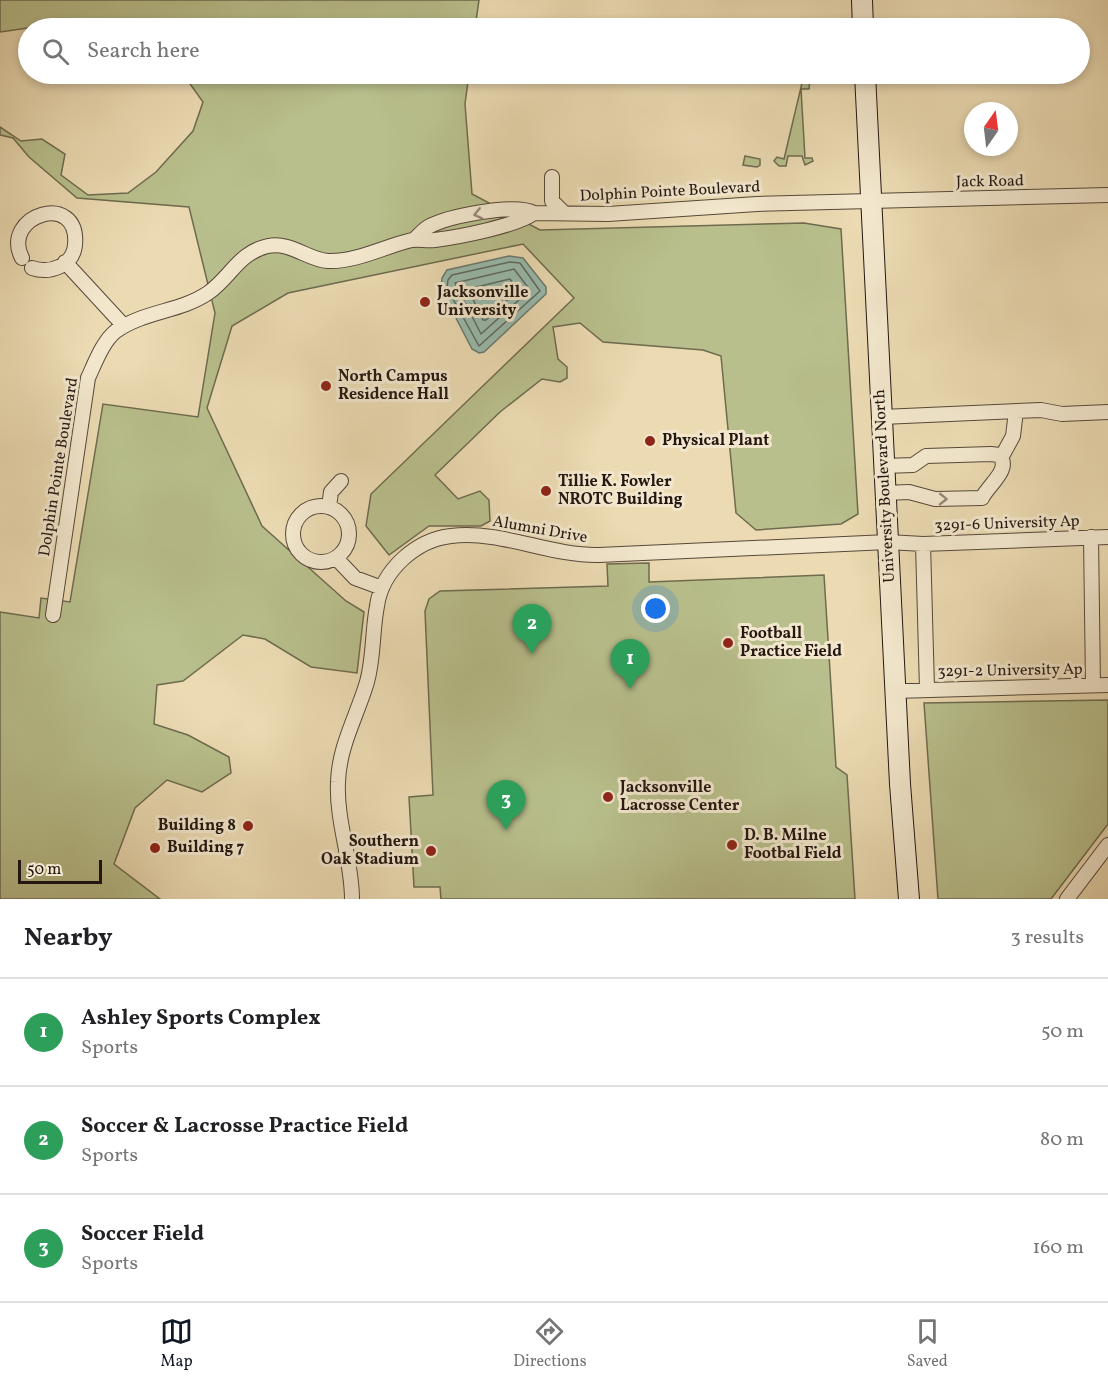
<!DOCTYPE html>
<html lang="en">
<head>
<meta charset="utf-8">
<style>
  :root { --surface:#fff; --page:#f2f2f2; --text:#202124; --muted:#757577; --line:#e0e0e0; --accent:#111827 }
  body { margin:0; font-family:Vollkorn,serif; background:var(--page); color:var(--text) }
  .compass { position:absolute; left:964px; top:102px; width:54px; height:54px; border-radius:50%; background:var(--surface); box-shadow:0 3px 9px #0003; rotate:14deg }
  .scale { position:absolute; left:18px; bottom:15px; width:84px; box-sizing:border-box; padding-left:6px; border:3px solid #241712; border-top:0; font-size:16px; line-height:21px; white-space:nowrap; color:#241712; -webkit-text-stroke:4px #f2e7cd; paint-order:stroke }
  .you { position:absolute; left:656px; top:609px; width:21px; height:21px; margin:-15px; border:4px solid #fff; border-radius:50%; background:#1a73e8; box-shadow:0 0 0 9px #1a73e833 }
  .badge { display:grid; place-items:center; width:39px; height:39px; border-radius:50%; background:var(--accent); color:#fff; font-size:20px; font-weight:700 }
  .pin { position:absolute; translate:-50% -50px; filter:drop-shadow(0 2px 3px #0008) }
  .pin::after { content:''; position:absolute; top:32px; width:21px; height:18px; background:inherit; clip-path:polygon(0 0,100% 0,50% 100%) }
  .list { margin:0; padding:0; list-style:none }
  h2 { display:flex; justify-content:space-between; align-items:center; height:78px; margin:0; padding:0 24px; font-size:26px }
  h2 small { font-size:20px; font-weight:400; color:var(--muted) }
  .list li { display:grid; grid-template-columns:39px 1fr auto; gap:18px; align-items:center; box-sizing:border-box; height:108px; padding:0 24px; border-top:2px solid var(--line) }
  .list b { display:block; font-size:22px; white-space:nowrap }
  .list p { margin:0; font-size:20px; white-space:nowrap; color:var(--muted) }
  .list em { font-size:20px; font-style:normal; color:var(--muted) }
  .icon { flex:none; width:33px; height:33px; fill:none; stroke:currentColor; stroke-width:2; stroke-linecap:round; stroke-linejoin:round }
  .map { position:relative; flex:none; width:1108px; height:899px; overflow:hidden }
  .search { position:absolute; background:var(--surface); box-shadow:0 3px 9px #0003; left:18px; right:18px; top:18px; height:66px; display:flex; align-items:center; gap:15px; box-sizing:border-box; padding:0 21px; border-radius:33px; color:var(--muted); font-size:22px }
  .sheet { height:402px; background:var(--surface) }
  nav { display:flex; justify-content:space-around; align-items:center; box-sizing:border-box; height:84px; border-top:2px solid var(--line); background:var(--surface); font-size:16px; color:var(--muted) }
  nav a { display:grid; justify-items:center; gap:3px }
  nav .on { color:var(--accent) }
  .map>svg:first-child { display:block }
</style>
</head>
<body>
<div class="map">
<svg width="1108" height="899" viewBox="0 0 1108 899">
  <rect width="100%" height="100%" fill="#ebdab2"/>
  <filter id="stains"><feTurbulence type="fractalNoise" baseFrequency=".00333" numOctaves="4"/><feColorMatrix values="0 0 0 0 .2 0 0 0 0 .09 0 0 0 0 .02 0 0 0 .5 -.17"/></filter>
  <radialGradient id="worn" r=".72"><stop offset=".6" stop-color="#630" stop-opacity="0"/><stop offset="1" stop-color="#630" stop-opacity=".3"/></radialGradient>
  <path fill="#b8bf8c" stroke="#6e6b4f" stroke-width="1.5" d="M0,0H479L475,28H28L0,32Z
    M183,74H469L465,104L472,194L540,230L804,223L841,229L858,514L841,524L756,530L736,513L721,356L703,350L603,342L580,323L553,327L558,359L567,367V378L560,382L542,379L500,412L435,475L458,499L480,491L489,500L490,521L481,526H429L389,555L366,526L371,494L574,298L523,244L288,293L232,326L207,408L262,526L346,601L364,612L357,673L311,667L265,639L243,635L183,681L157,685L154,724L188,735L229,757L231,773L202,792L167,780L135,808L114,864L160,899H0V612L39,618L41,598L70,602L103,404L198,417L215,313L189,207L77,198L29,157L13,138L0,135V127L21,141L42,139L65,154L61,175L88,195L128,193L156,172L193,131L203,102Z
    M799,75L810,80L809,89H801L805,158H812L813,161L805,165L802,156H788L786,166H779L774,161L777,157L784,159L802,83L793,78Z
    M745,156L760,159V165L757,167L743,165Z
    M649,563V582L824,575L836,767L847,775L855,899H441L440,887H414L409,797L433,795L425,611L429,599L440,591L608,586L607,564Z
    M1108,700V824L1051,899H938L924,703Z"/>
  <path fill="#98bbad" stroke="#6a796f" stroke-width="1.5" d="M509,256L523,258L546,287V294L484,352L479,353L472,349L441,289L442,278L447,270Z"/>
  <g fill="none" stroke-linecap="round" stroke-linejoin="round">
    <path stroke="#5e6960" stroke-width="1.5" d="M510,262L520,263L540,291L479,346L447,288L448,280L452,275Z
      M514,269L530,290L481,334L455,283Z
      M510,279L518,290L486,320H483L468,289Z"/>
    <defs>
      <path id="street" d="M552,177V201L564,213
        M414,240C418,236 423,230 428,227C448,216 514,203 534,213
        M22,258C0,215 80,190 75,245C73,266 50,274 32,268
        M65,262L124,326
        M882,417L1041,410L1062,414L1108,412
        M1001,458L1013,436L1016,411
        M884,466L913,465L926,456L991,454L999,455C1012,469 989,484 982,498L935,499L909,492L885,493
        M293 534a28 28 0 1 1 56 0a28 28 0 1 1-56 0Z
        M329,507L331,492L341,481
        M1091,537L1093,685
        M923,544L927,689
        M336,558L355,578L382,588
        M53,615L88,378C95,363 103,341 116,331C144,311 180,312 208,293C230,278 239,252 268,246C290,241 308,260 328,261C357,262 385,246 412,240C419,239 427,241 435,240C459,237 516,226 534,213L608,214L757,204L1108,195
        M895,691L1108,685
        M352,899C352,860 336,821 338,782C339,746 357,716 367,682C374,657 372,632 377,606C382,570 416,540 451,536C502,530 549,556 599,555L888,542L923,544L1108,537
        M1067,899L1108,845"/>
      <path id="secondary" d="M862,0L863,28
        M865,74L900,784L909,899"/>
    </defs>
    <use href="#street" stroke="#56483a" stroke-width="16"/>
    <use href="#secondary" stroke="#241712" stroke-width="22"/>
    <use href="#street" stroke="#f2e7cd" stroke-width="14"/>
    <use href="#secondary" stroke="#f2e7cd" stroke-width="20"/>
  </g>
  <defs><path id="oneway-chevron" d="M-2-3.5L2.5 0L-2 3.5" fill="none" stroke-width="1.6" stroke-linecap="round" stroke-linejoin="round" transform="scale(1.5)"/></defs>
  <g stroke="#958979">
    <use href="#oneway-chevron" transform="translate(478 214) rotate(167)"/>
    <use href="#oneway-chevron" transform="translate(943 499) rotate(1)"/>
  </g>
  <g fill="#8f2418" stroke="#f2e7cd" stroke-width="2">
    <circle cx="425" cy="302" r="6"/>
    <circle cx="326" cy="386" r="6"/>
    <circle cx="650" cy="441" r="6"/>
    <circle cx="546" cy="491" r="6"/>
    <circle cx="728" cy="643" r="6"/>
    <circle cx="608" cy="797" r="6"/>
    <circle cx="248" cy="826" r="6"/>
    <circle cx="732" cy="845" r="6"/>
    <circle cx="155" cy="848" r="6"/>
    <circle cx="431" cy="851" r="6"/>
  </g>
  <g text-anchor="middle" dominant-baseline="central" stroke-width="6" stroke-linejoin="round" paint-order="stroke">
    <g font-size="16" fill="#241712" stroke="#f2e7cd">
      <text transform="translate(990 182) rotate(-1)">Jack Road</text>
      <text transform="translate(670 192) rotate(-3)">Dolphin Pointe Boulevard</text>
      <text transform="translate(59 467) rotate(-81)">Dolphin Pointe Boulevard</text>
      <text transform="translate(885 486) rotate(-93)">University Boulevard North</text>
      <text transform="translate(1007 524) rotate(-2)">3291-6 University Ap</text>
      <text transform="translate(540 530) rotate(10)">Alumni Drive</text>
      <text transform="translate(1010 671) rotate(-1)">3291-2 University Ap</text>
    </g>
    <g font-size="16" font-weight="bold" fill="#241712" stroke="#f2e7cd" text-anchor="start">
      <text x="437" y="293">Jacksonville<tspan x="437" dy="18">University</tspan></text>
      <text x="338" y="377">North Campus<tspan x="338" dy="18">Residence Hall</tspan></text>
      <text x="662" y="441">Physical Plant</text>
      <text x="558" y="482">Tillie K. Fowler<tspan x="558" dy="18">NROTC Building</tspan></text>
      <text x="740" y="634">Football<tspan x="740" dy="18">Practice Field</tspan></text>
      <text x="620" y="788">Jacksonville<tspan x="620" dy="18">Lacrosse Center</tspan></text>
      <text x="236" y="826" text-anchor="end">Building 8</text>
      <text x="744" y="836">D. B. Milne<tspan x="744" dy="18">Footbal Field</tspan></text>
      <text x="419" y="842" text-anchor="end">Southern<tspan x="419" dy="18">Oak Stadium</tspan></text>
      <text x="167" y="848">Building 7</text>
    </g>
  </g>
  <rect width="100%" height="100%" filter="url(#stains)"/>
  <rect width="100%" height="100%" fill="url(#worn)"/>
</svg>
<svg class="compass" viewBox="-18 -18 36 36"><path d="M0-13l5 13h-10z" fill="#e53935"/><path d="M0 13l5-13h-10z" fill="#757577"/></svg>
<div class="scale">50 m</div>
<div class="you"></div>
<div class="pin badge" style="left:630px;top:689px;background:#2e9e5b">1</div>
<div class="pin badge" style="left:532px;top:654px;background:#2e9e5b">2</div>
<div class="pin badge" style="left:506px;top:830px;background:#2e9e5b">3</div>
<div class="search"><svg class="icon" aria-label="search" viewBox="0 0 24 24"><circle cx="10" cy="10" r="6"/><path d="M15 15l6 6"/></svg>Search here</div>
</div>
<section class="sheet">
<h2>Nearby<small>3 results</small></h2>
<ul class="list">
<li><span class="badge" style="background:#2e9e5b">1</span><div><b>Ashley Sports Complex</b><p>Sports</p></div><em>50 m</em></li>
<li><span class="badge" style="background:#2e9e5b">2</span><div><b>Soccer &amp; Lacrosse Practice Field</b><p>Sports</p></div><em>80 m</em></li>
<li><span class="badge" style="background:#2e9e5b">3</span><div><b>Soccer Field</b><p>Sports</p></div><em>160 m</em></li>
</ul>
</section>
<nav>
<a class="on"><svg class="icon" aria-label="map" viewBox="0 0 24 24"><path d="M3 6l6-2 6 2 6-2v14l-6 2-6-2-6 2zM9 4v14M15 6v14"/></svg>Map</a>
<a><svg class="icon" aria-label="directions" viewBox="0 0 24 24"><path d="M12 3l9 9-9 9-9-9zM9 14v-3h6M13 9l2 2-2 2"/></svg>Directions</a>
<a><svg class="icon" aria-label="saved" viewBox="0 0 24 24"><path d="M7 4h10v16l-5-4-5 4z"/></svg>Saved</a>
</nav>
</body>
</html>
